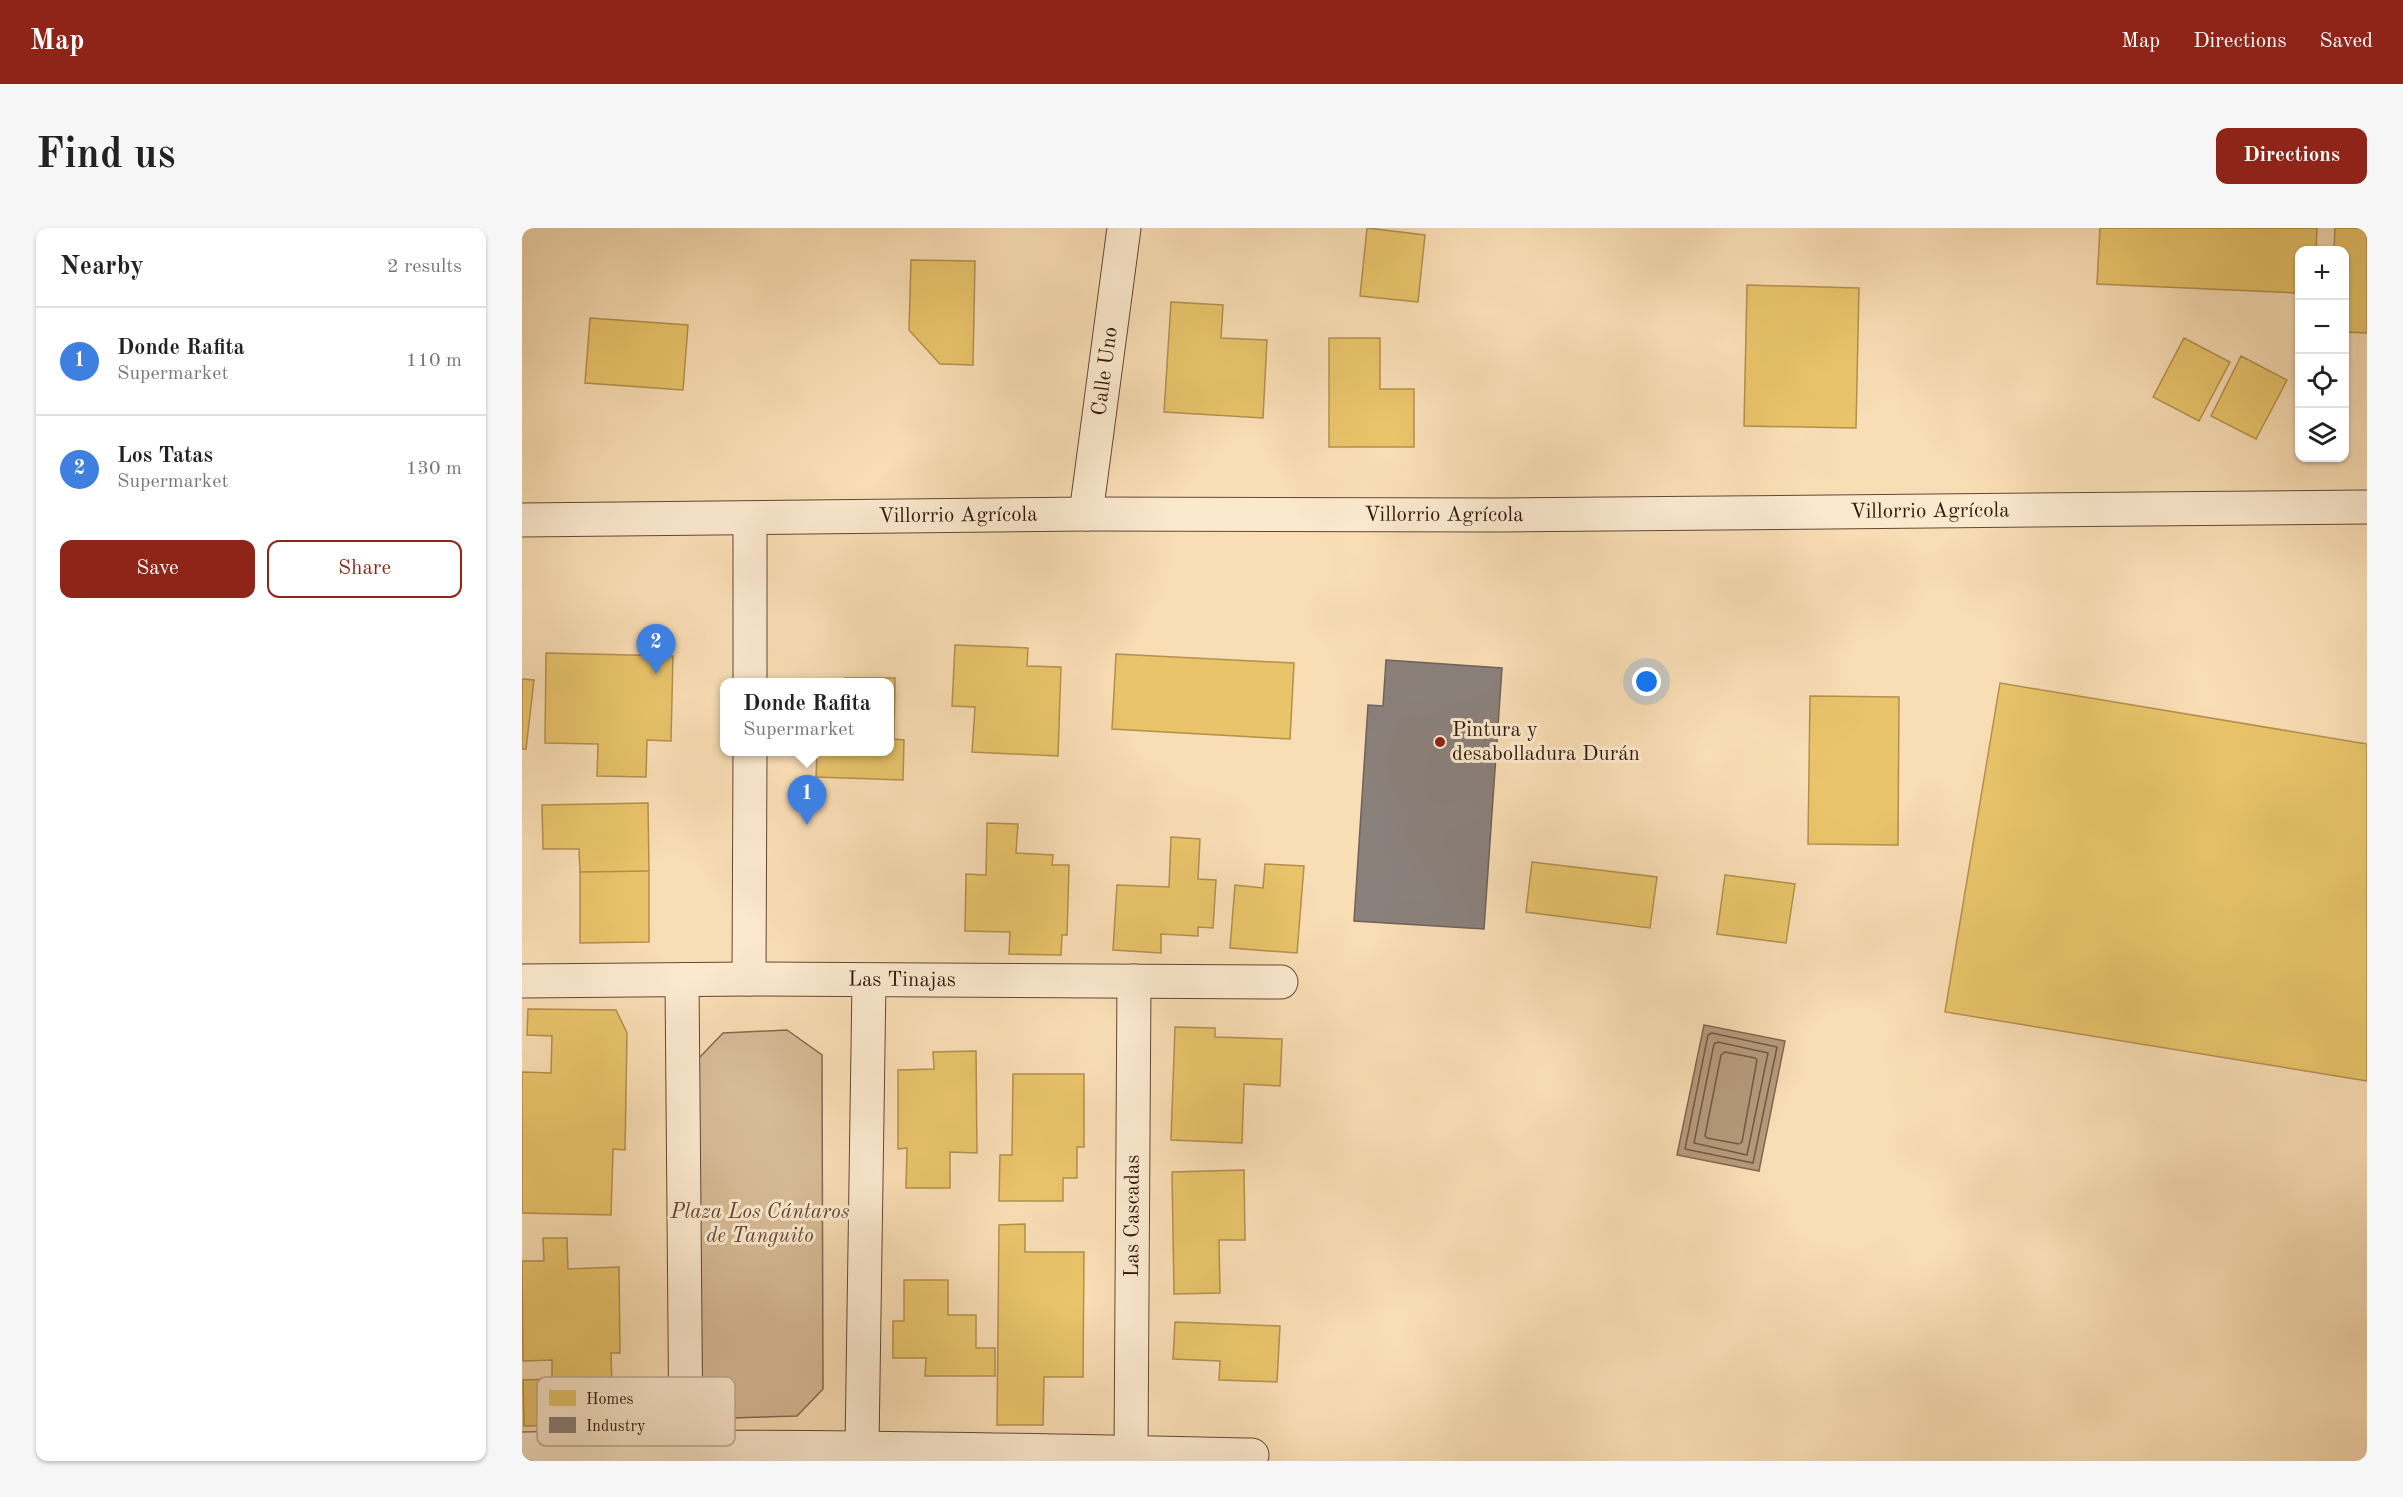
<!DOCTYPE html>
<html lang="en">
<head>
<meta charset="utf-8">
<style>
  :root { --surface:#fff; --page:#f6f6f6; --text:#222; --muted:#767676; --line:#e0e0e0; --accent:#8f2418 }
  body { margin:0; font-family:"Old Standard TT",serif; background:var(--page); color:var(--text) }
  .controls { position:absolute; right:18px; top:18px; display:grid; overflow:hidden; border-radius:12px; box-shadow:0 2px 4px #0004 }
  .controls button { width:54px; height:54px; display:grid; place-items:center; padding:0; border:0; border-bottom:2px solid var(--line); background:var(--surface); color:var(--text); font:30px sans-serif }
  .you { position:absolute; left:1125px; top:454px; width:21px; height:21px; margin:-15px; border:4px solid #fff; border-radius:50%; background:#1a73e8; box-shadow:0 0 0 9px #1a73e833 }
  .badge { display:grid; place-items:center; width:39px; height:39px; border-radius:50%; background:var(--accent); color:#fff; font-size:20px; font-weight:700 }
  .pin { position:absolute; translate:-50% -50px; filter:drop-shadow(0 2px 3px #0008) }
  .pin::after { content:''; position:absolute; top:32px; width:21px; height:18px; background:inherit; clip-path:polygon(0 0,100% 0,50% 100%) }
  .popup { position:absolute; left:198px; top:450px; width:174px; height:78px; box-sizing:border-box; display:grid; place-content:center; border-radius:12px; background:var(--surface); filter:drop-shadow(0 2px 4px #0005); font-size:20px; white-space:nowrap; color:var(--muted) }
  .popup b { font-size:22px; color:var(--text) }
  .popup::after { content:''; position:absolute; left:50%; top:100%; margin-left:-12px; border:12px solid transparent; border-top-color:var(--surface) }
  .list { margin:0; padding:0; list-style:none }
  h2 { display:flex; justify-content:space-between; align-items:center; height:78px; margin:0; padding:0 24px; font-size:26px }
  h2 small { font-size:20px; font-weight:400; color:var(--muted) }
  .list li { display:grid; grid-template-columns:39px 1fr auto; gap:18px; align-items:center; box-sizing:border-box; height:108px; padding:0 24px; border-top:2px solid var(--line) }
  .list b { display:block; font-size:22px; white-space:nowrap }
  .list p { margin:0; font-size:20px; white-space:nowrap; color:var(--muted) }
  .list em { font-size:20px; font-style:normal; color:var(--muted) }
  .actions { display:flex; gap:12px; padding:18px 24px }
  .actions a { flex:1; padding:14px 0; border:2px solid var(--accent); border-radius:12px; text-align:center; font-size:21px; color:var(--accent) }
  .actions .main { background:var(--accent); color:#fff }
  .icon { flex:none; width:33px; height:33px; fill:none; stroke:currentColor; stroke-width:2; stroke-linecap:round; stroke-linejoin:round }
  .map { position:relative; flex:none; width:1845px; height:1233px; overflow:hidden; border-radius:12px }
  header { display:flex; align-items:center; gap:36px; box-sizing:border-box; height:84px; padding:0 30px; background:var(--accent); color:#fff }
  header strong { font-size:28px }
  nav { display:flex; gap:33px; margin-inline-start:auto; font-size:21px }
  .intro { display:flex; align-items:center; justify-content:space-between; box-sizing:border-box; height:144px; padding:0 36px }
  h1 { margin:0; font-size:42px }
  .button { padding:15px 27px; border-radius:12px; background:var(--accent); color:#fff; font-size:21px; font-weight:700 }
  main { display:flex; gap:36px; padding:0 36px }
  aside { flex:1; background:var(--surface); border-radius:12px; box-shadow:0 2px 4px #0004 }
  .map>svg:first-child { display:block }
</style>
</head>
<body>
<header>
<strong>Map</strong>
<nav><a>Map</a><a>Directions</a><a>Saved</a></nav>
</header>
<div class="intro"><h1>Find us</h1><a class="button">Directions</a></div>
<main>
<aside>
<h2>Nearby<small>2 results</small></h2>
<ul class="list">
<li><span class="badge" style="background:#3f7fe0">1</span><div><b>Donde Rafita</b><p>Supermarket</p></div><em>110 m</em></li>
<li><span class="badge" style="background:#3f7fe0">2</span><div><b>Los Tatas</b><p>Supermarket</p></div><em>130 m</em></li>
</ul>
<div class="actions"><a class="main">Save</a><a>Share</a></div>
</aside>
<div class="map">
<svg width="1845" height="1233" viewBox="0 0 1845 1233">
  <rect width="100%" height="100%" fill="#f9ddb4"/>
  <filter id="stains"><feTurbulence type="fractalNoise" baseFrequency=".00333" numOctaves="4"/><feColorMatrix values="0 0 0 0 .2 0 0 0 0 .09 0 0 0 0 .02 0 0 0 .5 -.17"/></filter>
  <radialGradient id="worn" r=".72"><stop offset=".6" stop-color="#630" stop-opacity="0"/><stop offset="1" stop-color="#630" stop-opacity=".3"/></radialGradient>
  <path fill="#d7bb97" stroke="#856952" stroke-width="1.5" d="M265,802L300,827L301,1161L275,1188L209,1190L177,1164L176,831L201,805Z"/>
  <path fill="#b69a7b" stroke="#82664f" stroke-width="1.5" d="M1182,797L1263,813L1237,943L1155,927Z"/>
  <path fill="#e9c46a" stroke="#b2904e" stroke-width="1.5" d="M845,0L903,7L896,74L838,68Z
    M1578,0H1795L1794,22H1778V65L1575,56Z
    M1813,0H1845V105L1822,104V22H1812Z
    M389,32L453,33L451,137L418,136L387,102Z
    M1225,57L1337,60L1334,200L1222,198Z
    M649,74L701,77L699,110L745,112L741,190L642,184Z
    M68,90L166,97L161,162L63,155Z
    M807,110H858V161H892V219H807Z
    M1662,110L1708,134L1677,193L1631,169Z
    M1719,128L1765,152L1734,211L1689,188Z
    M433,417L506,420L505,438L539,439L536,528L450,524L453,479L430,478Z
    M24,425L151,428L149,513L125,512L124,549L75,548L76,516L23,515Z
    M594,426L772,435L768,511L590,501Z
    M323,450H373L372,511L382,512L381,552L294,549L295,524H368V454H323Z
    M0,451L12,452L4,521H0Z
    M1478,455L1845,516V853L1423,784Z
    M1288,468L1377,469L1376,617L1286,616Z
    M126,575L127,643L58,644L57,621H21L20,577Z
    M465,595L496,596L494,625L531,627L530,637H547L545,707H540L539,727L487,726L488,704L443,703L444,646L464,647Z
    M649,609L678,611L676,651L694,652L691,700L676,699V708L639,706V725L591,722L595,657L647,659Z
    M1010,634L1135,649L1128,700L1004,684Z
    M743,636L782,638L775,725L708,720L713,657L741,660Z
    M127,643V714L58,715V644Z
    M1203,647L1273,656L1264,715L1195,706Z
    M6,781L94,782L105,805L103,922L91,921L89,987L0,985V844L29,845L30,808L5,807Z
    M653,799L693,800V809L760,811L758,858L722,856L720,915L649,912Z
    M454,823L455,925L428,924V960H384L385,920L376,921V842L412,841L411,824Z
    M491,846H562V919H555V950H541V973H477L478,927H490Z
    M722,942L723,1012H697L698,1065L652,1066L650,944Z
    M503,996V1024H562L561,1149H522L521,1197H475L477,997Z
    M21,1010H45L46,1041L97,1039L98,1125H89L91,1196L2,1198L1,1152L30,1151V1132L1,1133L0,1033H22Z
    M382,1052H426V1087H454V1120H473V1148H403L404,1130H371V1093H382Z
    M653,1094L758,1098L755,1154L697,1152L698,1133L651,1131Z"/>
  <path fill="#8a817c" stroke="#70615a" stroke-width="1.5" d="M864,432L980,440L962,701L832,693L846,477L861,478Z"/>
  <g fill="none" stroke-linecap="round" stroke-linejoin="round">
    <path stroke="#745844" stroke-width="1.5" d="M1190,805L1255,819L1231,935L1163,921L1186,807Z
      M1196,814L1246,825L1225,927L1172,915L1192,816Z
      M1203,824L1233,830L1235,832L1220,914L1217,916L1185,910L1183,908L1199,827Z"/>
    <defs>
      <g id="street">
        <path id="s1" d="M564,286L602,0"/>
        <path id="s2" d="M0,292L564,286L980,287L1845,279"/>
        <path d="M228,454V291"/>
        <path d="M227,751L228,524"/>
        <path d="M160,752L164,1218"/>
        <path id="s3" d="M0,753L227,751L759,754"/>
        <path d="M340,1219L347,753"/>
        <path d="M0,1221C243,1216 486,1222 730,1227"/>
        <path id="s4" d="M609,1225L612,753"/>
      </g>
    </defs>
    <use href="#street" stroke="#644836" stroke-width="35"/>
    <use href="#street" stroke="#fbe9ce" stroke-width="33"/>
  </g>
  <circle fill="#8f2418" stroke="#fbe9ce" stroke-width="2" cx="918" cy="514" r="6"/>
  <g text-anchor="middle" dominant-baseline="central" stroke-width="6" stroke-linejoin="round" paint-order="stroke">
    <g font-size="21" fill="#33170c" stroke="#fbe9ce">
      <text stroke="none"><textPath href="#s1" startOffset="144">Calle Uno</textPath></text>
      <text stroke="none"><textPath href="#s2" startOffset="1408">Villorrio Agrícola</textPath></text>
      <text stroke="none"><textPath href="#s2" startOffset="922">Villorrio Agrícola</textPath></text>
      <text stroke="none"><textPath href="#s2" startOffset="436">Villorrio Agrícola</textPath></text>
      <text stroke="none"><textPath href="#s3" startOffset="380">Las Tinajas</textPath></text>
      <text stroke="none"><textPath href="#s4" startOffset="237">Las Cascadas</textPath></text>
    </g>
    <g font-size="21" fill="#33170c" stroke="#fbe9ce" text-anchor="start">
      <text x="930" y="502">Pintura y<tspan x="930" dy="24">desabolladura Durán</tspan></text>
    </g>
    <g font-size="21" font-style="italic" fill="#644836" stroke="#fbe9ce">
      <text x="238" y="984">Plaza Los Cántaros<tspan x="238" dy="24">de Tanguito</tspan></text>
    </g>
  </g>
  <rect x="15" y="1149" width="198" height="69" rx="9" fill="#fbe9ce" stroke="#bfaa94" stroke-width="1.5"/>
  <rect x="27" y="1162" width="27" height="16" fill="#e9c46a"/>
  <rect x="27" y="1189" width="27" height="16" fill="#8a817c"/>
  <g font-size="16" fill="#33170c">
    <text x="64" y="1176">Homes</text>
    <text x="64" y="1203">Industry</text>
  </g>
  <rect width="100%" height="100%" filter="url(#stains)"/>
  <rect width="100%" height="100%" fill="url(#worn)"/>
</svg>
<div class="controls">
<button>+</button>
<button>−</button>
<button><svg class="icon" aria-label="locate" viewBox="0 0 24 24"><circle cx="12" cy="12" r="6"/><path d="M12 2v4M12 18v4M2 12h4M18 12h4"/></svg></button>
<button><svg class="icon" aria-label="layers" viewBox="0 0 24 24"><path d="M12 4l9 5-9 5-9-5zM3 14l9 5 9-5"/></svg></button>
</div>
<div class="you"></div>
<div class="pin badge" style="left:285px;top:597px;background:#3f7fe0">1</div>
<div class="popup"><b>Donde Rafita</b>Supermarket</div>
<div class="pin badge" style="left:134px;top:446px;background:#3f7fe0">2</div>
</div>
</main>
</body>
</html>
